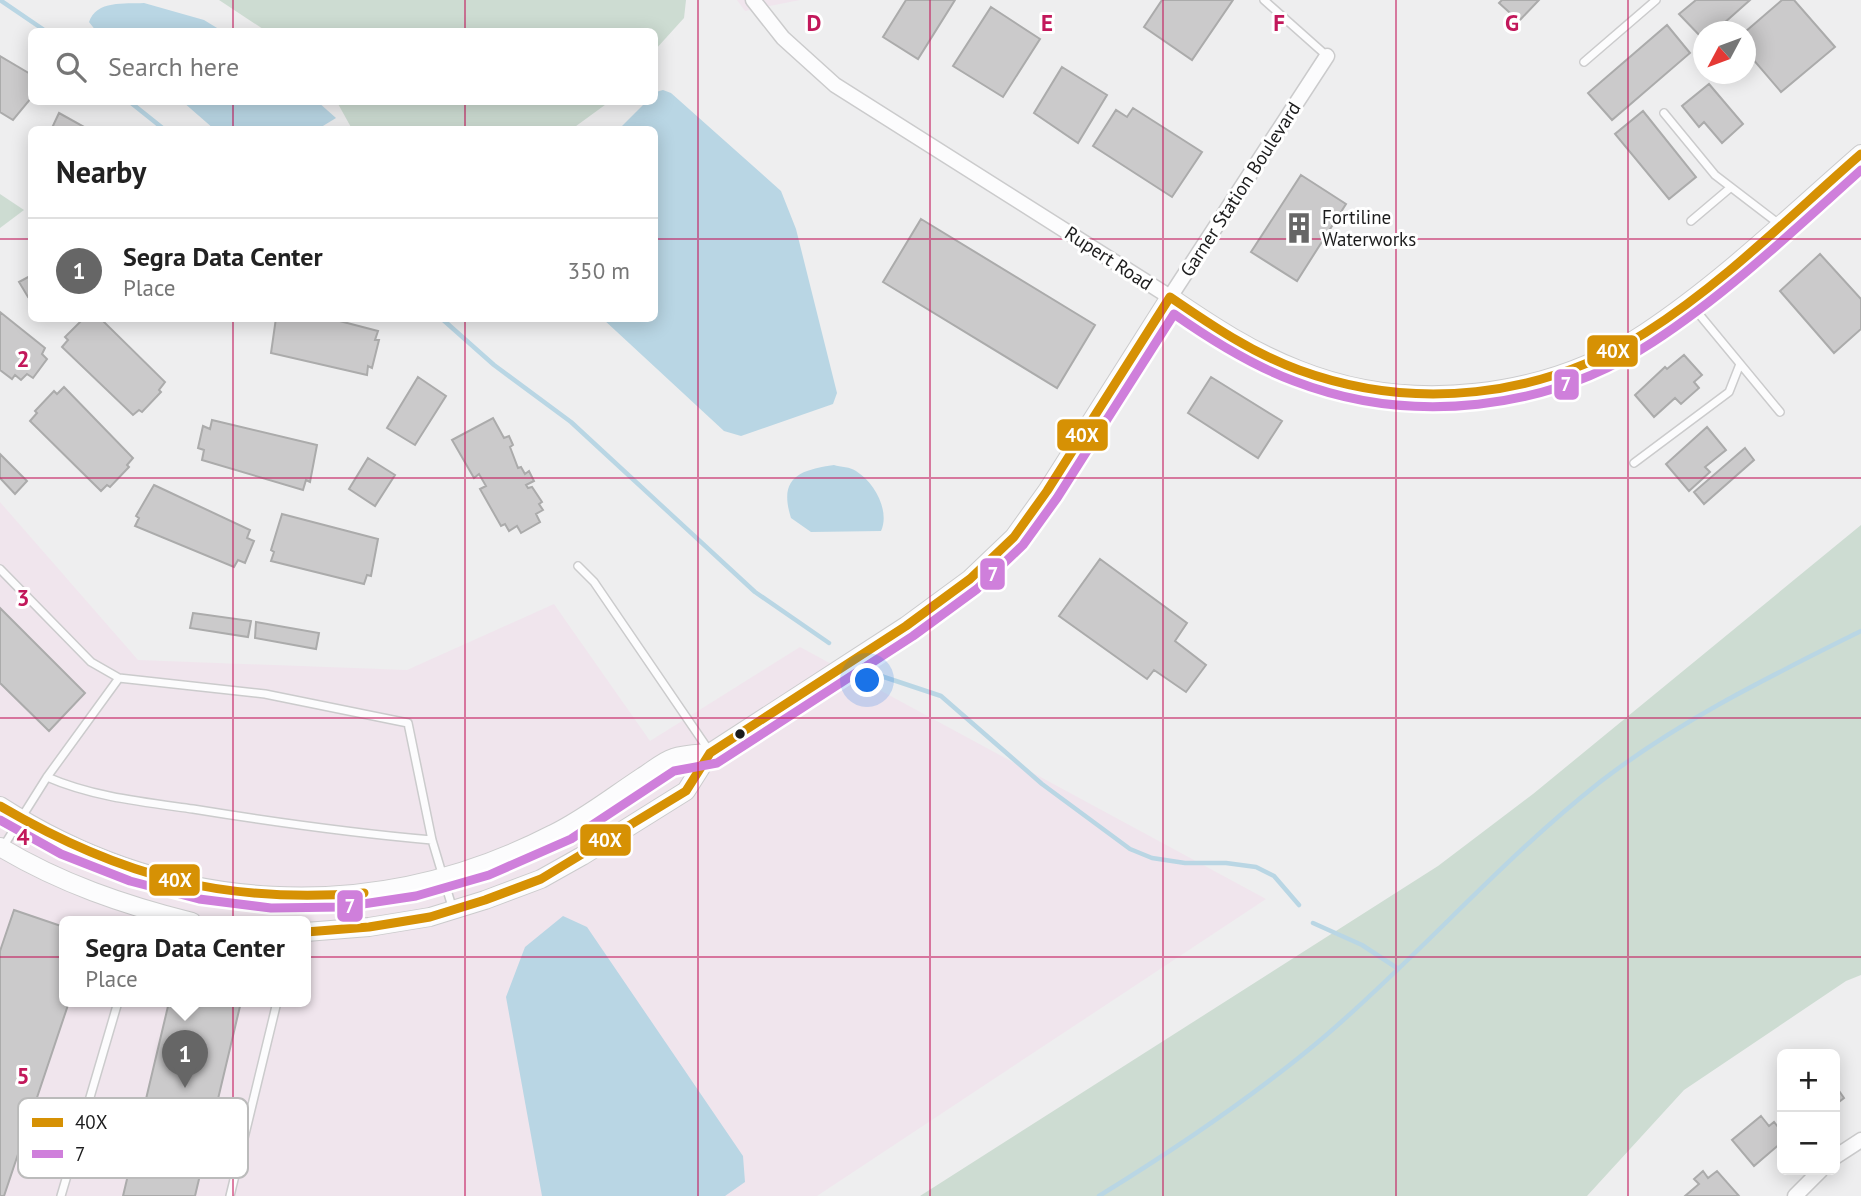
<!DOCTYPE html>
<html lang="en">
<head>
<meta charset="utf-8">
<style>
  :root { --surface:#fff; --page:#f6f6f6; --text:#222; --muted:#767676; --line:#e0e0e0; --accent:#666 }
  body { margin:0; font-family:"PT Sans",sans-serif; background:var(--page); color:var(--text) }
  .controls { position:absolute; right:21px; bottom:21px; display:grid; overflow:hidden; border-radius:10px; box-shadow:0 4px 18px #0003 }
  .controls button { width:63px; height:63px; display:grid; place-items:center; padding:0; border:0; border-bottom:2px solid var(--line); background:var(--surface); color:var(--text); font:35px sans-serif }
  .compass { position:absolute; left:1693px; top:21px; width:63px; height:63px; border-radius:50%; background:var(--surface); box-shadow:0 4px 18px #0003; rotate:229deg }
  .you { position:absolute; left:868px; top:681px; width:24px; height:24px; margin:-18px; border:5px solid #fff; border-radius:50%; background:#1a73e8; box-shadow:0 0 0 10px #1a73e833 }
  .badge { display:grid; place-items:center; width:46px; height:46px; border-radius:50%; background:var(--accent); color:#fff; font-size:23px; font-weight:700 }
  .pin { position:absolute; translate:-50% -58px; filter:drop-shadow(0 2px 4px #0008) }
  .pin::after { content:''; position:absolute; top:37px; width:24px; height:21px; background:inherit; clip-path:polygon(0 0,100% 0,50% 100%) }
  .popup { position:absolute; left:59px; top:916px; width:252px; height:91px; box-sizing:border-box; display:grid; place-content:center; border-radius:10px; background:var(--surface); filter:drop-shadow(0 2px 5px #0005); font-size:23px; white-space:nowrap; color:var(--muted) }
  .popup b { font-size:26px; color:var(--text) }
  .popup::after { content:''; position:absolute; left:50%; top:100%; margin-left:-14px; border:14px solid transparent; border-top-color:var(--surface) }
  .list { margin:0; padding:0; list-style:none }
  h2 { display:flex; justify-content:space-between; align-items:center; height:91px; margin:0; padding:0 28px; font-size:30px }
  h2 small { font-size:23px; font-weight:400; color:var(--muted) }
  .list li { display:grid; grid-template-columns:46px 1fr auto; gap:21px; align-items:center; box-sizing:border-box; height:105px; padding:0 28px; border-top:2px solid var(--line) }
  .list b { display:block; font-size:26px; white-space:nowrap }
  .list p { margin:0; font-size:23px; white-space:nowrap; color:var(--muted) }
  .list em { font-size:23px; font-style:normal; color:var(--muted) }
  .icon { flex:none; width:38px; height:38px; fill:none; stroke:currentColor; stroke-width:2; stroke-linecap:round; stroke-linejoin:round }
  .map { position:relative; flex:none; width:1861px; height:1196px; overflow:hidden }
  .search { position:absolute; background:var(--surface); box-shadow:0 4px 18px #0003; left:28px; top:28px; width:630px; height:77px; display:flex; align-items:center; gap:18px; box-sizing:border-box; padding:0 24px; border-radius:10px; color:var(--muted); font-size:26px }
  .panel { position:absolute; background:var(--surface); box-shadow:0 4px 18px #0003; left:28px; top:126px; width:630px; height:196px; border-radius:10px }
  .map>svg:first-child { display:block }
</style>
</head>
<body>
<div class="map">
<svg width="1861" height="1196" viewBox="0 0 1861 1196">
  <rect width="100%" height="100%" fill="#eeeeef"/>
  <path fill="#f0e5ed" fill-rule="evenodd" d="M737,0H800L745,11Z
    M0,502L138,660L407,670L554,604L650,741L800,647L1266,899L817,1196H0ZM64,922H306V1002H64Z"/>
  <path fill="#cddcd2" d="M219,0H686L684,18L655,50L654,32L266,31Z
    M337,102H609L572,129H352Z
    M0,194L24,210L0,228Z
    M1861,525V975L1846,981L1684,1090L1587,1196H920L1438,866L1533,794Z"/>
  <path fill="#b9d6e4" d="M144,3L204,20L222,31H96L89,22C96,0 125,4 144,3Z
    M663,90L671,93L781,191L796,229L837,393L833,404L741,436L724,431L603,319L654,318V130L619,129L646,102H654L656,92Z
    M183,102H318L336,118L318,129H214Z
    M834,465C840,467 851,467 856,471C875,483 890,511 881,531L811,532L791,518C778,477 800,470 834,465Z
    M563,916L587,927L743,1156L745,1182L725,1196H542L506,997L525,947Z"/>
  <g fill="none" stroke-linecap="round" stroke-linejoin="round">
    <path stroke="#b9d6e4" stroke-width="4.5" d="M0,0L47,32
      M130,102L165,130
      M441,318L494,365L571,422L755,592L829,643
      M878,675L941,696L1042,784L1130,849L1152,858L1185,863H1226L1256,867L1274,876L1299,905
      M1313,923L1362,945L1397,968
      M1099,1196C1177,1148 1253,1097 1324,1037C1419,956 1501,860 1600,782C1680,720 1771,676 1861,631"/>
  </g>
  <path fill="#cbcacb" stroke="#ababab" stroke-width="2" d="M906,0H955L918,59L883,37Z
    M1162,0H1233L1192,60L1144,27Z
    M1502,0H1539L1519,21L1499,3Z
    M1696,0H1750L1714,32H1703V39L1679,14Z
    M1782,0H1794L1835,47L1781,92L1745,50V32Z
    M991,7L1040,39L1003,97L953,66Z
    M1667,25L1690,53L1612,120L1588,93Z
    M0,56L32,75V97L13,120L0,112Z
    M1062,67L1107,95L1078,143L1034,113Z
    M1709,84L1743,124L1722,143L1704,122L1699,127L1682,106Z
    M1133,108L1202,152L1172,197L1093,146L1116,110L1127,117Z
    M1643,111L1696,177L1669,199L1615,134Z
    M59,113L88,129V130H51Z
    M1301,175L1346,204L1297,281L1251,252Z
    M921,219L1095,325L1057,388L883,282Z
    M1820,254L1861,299V329L1834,353L1780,291Z
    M32,275V295L28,297L19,282Z
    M0,312L45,348L42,354L47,359L33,378L27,374L21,380L15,375L12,379L0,370Z
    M84,318L88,321L100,318L165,382L159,390L161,392L142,412L139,410L133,415L62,347L68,340L65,337Z
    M276,318H328L378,331L375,340H379L372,368L368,366L367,375L271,353Z
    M1684,355L1702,375L1694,382L1699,388L1681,404L1675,398L1654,417L1635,395L1665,367L1667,369Z
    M418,377L446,396L415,445L387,428Z
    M1211,377L1282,421L1258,458L1188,413Z
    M64,387L133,458L127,465L129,467L110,487L107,485L101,491L30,421L37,413L35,411L54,391L57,394Z
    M493,418L504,438L509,436L513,445L510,447L518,468L521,467L525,474L529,471L534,481L526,485L528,488L532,487L542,502L539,504L543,510L536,514L540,522L521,533L517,526L509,531L505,524L501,526L480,489L486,486L479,474L474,478L452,440Z
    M212,420L317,445L310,482L306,480L303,490L202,460L204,450L198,448L203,426L210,429Z
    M1707,427L1726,450L1705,467L1710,472L1689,491L1666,464Z
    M1745,448L1754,460L1704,504L1694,492Z
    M0,454L27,481L15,494L0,478Z
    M368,458L395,475L375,506L349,489Z
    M154,485L250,530L247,538L254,541L245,563L238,560L234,567L135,526L139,518L136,516Z
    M282,514L378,539L371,576L367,575L364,584L271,561L274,552L271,550Z
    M1100,559L1187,623L1175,641L1206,665L1186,692L1154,670L1147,679L1059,616Z
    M0,608L85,693L49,731L0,683Z
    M193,613L251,621L248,637L190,628Z
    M256,622L319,633L316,649L255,638Z
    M14,910L64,927V1002H69L4,1196H0V951Z
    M169,1002H241L195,1196H123Z
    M1835,1085L1844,1098L1835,1105Z
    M1761,1116L1769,1126L1774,1122L1782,1132V1142L1754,1166L1732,1140Z
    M1703,1171L1708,1178L1717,1171L1739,1196H1685L1699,1184L1694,1179Z"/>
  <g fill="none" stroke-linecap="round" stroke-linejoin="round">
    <defs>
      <path id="service" d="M1264,0L1327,56
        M1584,62L1656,0
        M1664,113L1715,175L1779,224
        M1691,221L1730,188
        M1689,302L1780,412
        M1634,463L1729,392L1740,364
        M578,566L594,582L710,752
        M0,569L91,662L119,678L47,777L3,847
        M119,678L265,694L408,723L432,840L453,910
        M47,777C93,797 143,802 193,809C273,822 352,833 432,840
        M61,1196L118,1002
        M230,1196L277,1002"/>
      <path id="minor" d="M753,0L783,38L835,85L1170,297L1327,56
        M1835,1157L1861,1140
        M1795,1196L1821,1170"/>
      <path id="tertiary" d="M0,806C170,915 372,927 553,834C584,819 613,796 642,777C652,771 663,761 673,758C685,754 698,754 710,753
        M0,847C60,883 124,905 192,922
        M306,932L369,927L430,917L485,900L541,879L582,856L686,791L710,753L906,626L970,579L1014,537L1047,491L1170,297C1211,325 1252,352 1299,370C1409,414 1546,399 1645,333C1722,282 1791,215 1861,154"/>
    </defs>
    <use href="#service" stroke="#cbcbcc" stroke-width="10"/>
    <use href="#minor" stroke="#cbcbcc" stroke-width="17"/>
    <use href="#tertiary" stroke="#cbcbcc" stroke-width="20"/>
    <use href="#service" stroke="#fcfcfd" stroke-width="7"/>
    <use href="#minor" stroke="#fcfcfd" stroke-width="14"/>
    <use href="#tertiary" stroke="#fcfcfd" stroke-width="18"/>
    <defs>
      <path id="bus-1" d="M0,806C121,877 224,904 364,893
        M306,932L369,927L430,917L485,900L541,879L686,791L710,753L906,626L970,579L1014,537L1047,491L1170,297C1211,325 1252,353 1299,370C1414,412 1541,398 1645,333C1724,283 1791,215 1861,154"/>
      <path id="bus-2" d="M0,820L61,854L130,881L199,899L271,908L343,907L416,896L489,875L571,839L674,771L717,763L913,636L977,589L1023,545L1057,498L1174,314C1211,340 1251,365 1294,381C1411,426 1548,411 1653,342C1728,293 1794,230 1861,170"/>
    </defs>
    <use href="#bus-1" stroke="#fff" stroke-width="14"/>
    <use href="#bus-2" stroke="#fff" stroke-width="14"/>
    <use href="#bus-1" stroke="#d69104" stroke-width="9"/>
    <use href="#bus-2" stroke="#cf7fdb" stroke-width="9"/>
  </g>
  <path fill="none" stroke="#c2185b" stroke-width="2" stroke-opacity="0.55" d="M233,0V32M465,0V32M698,0V1196M930,0V1196M1163,0V1196M1396,0V1196M1628,0V1196M233,102V130M465,102V130M0,239H32M654,239H1861M233,318V1196M465,318V1196M0,478H1861M0,718H1861M0,957H1861"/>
  <defs>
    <symbol id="building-bare" viewBox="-9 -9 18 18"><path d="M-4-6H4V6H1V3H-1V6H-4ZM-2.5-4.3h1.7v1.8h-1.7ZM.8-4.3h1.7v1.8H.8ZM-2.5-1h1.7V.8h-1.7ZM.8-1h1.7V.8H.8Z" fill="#666" stroke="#fff" stroke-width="2.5" paint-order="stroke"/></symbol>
  </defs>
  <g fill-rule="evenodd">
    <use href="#building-bare" x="1277" y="206" width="44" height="44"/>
  </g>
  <circle fill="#1c1c1d" stroke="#fff" stroke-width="2.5" cx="740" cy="734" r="6"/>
  <g text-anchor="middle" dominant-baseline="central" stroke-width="6" stroke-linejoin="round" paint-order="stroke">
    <g font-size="19" fill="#1c1c1d" stroke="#fff">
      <text transform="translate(1240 189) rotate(-57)">Garner Station Boulevard</text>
      <text transform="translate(1109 258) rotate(33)">Rupert Road</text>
    </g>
    <g font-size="19" fill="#1c1c1d" stroke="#fff" text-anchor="start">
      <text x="1322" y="217">Fortiline<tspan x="1322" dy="22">Waterworks</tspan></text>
    </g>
  </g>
  <rect x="18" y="1098" width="230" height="80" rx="10" fill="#fff" stroke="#bbb" stroke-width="2"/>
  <rect x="32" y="1118" width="31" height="9" fill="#d69104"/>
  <rect x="32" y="1150" width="31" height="8" fill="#cf7fdb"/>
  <g font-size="19" fill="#1c1c1d">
    <text x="75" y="1129">40X</text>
    <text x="75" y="1161">7</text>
  </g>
  <g font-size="23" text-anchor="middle" font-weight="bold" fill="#c2185b" stroke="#fff" stroke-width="6" stroke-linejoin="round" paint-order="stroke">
    <text x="814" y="31">D</text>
    <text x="1047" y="31">E</text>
    <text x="1279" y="31">F</text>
    <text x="1512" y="31">G</text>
    <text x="23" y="367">2</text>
    <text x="23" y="606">3</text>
    <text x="23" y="845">4</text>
    <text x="23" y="1084">5</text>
  </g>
  <g stroke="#fff" stroke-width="2.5">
    <rect x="1586" y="334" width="53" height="34" rx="7" fill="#d69104"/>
    <rect x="1553" y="368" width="27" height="33" rx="7" fill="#cf7fdb"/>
    <rect x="1056" y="418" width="53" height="34" rx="7" fill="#d69104"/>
    <rect x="979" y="557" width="27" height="34" rx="7" fill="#cf7fdb"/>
    <rect x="579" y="823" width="53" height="34" rx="7" fill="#d69104"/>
    <rect x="148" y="863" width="53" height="34" rx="7" fill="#d69104"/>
    <rect x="336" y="889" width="28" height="34" rx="7" fill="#cf7fdb"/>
  </g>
  <g font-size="19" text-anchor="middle" font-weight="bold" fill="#fff">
    <text x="1613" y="358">40X</text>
    <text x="1566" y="391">7</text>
    <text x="1082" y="442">40X</text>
    <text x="993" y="581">7</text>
    <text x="605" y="847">40X</text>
    <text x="175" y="887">40X</text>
    <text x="350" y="913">7</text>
  </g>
</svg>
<div class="controls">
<button>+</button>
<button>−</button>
</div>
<svg class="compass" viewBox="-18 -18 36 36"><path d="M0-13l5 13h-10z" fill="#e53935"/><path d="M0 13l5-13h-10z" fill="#767676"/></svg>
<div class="you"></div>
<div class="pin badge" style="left:185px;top:1088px">1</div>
<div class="popup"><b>Segra Data Center</b>Place</div>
<div class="search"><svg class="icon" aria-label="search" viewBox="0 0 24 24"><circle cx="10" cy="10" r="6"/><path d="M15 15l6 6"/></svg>Search here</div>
<section class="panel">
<h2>Nearby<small></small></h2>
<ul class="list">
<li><span class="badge">1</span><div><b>Segra Data Center</b><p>Place</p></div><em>350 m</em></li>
</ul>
</section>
</div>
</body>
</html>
